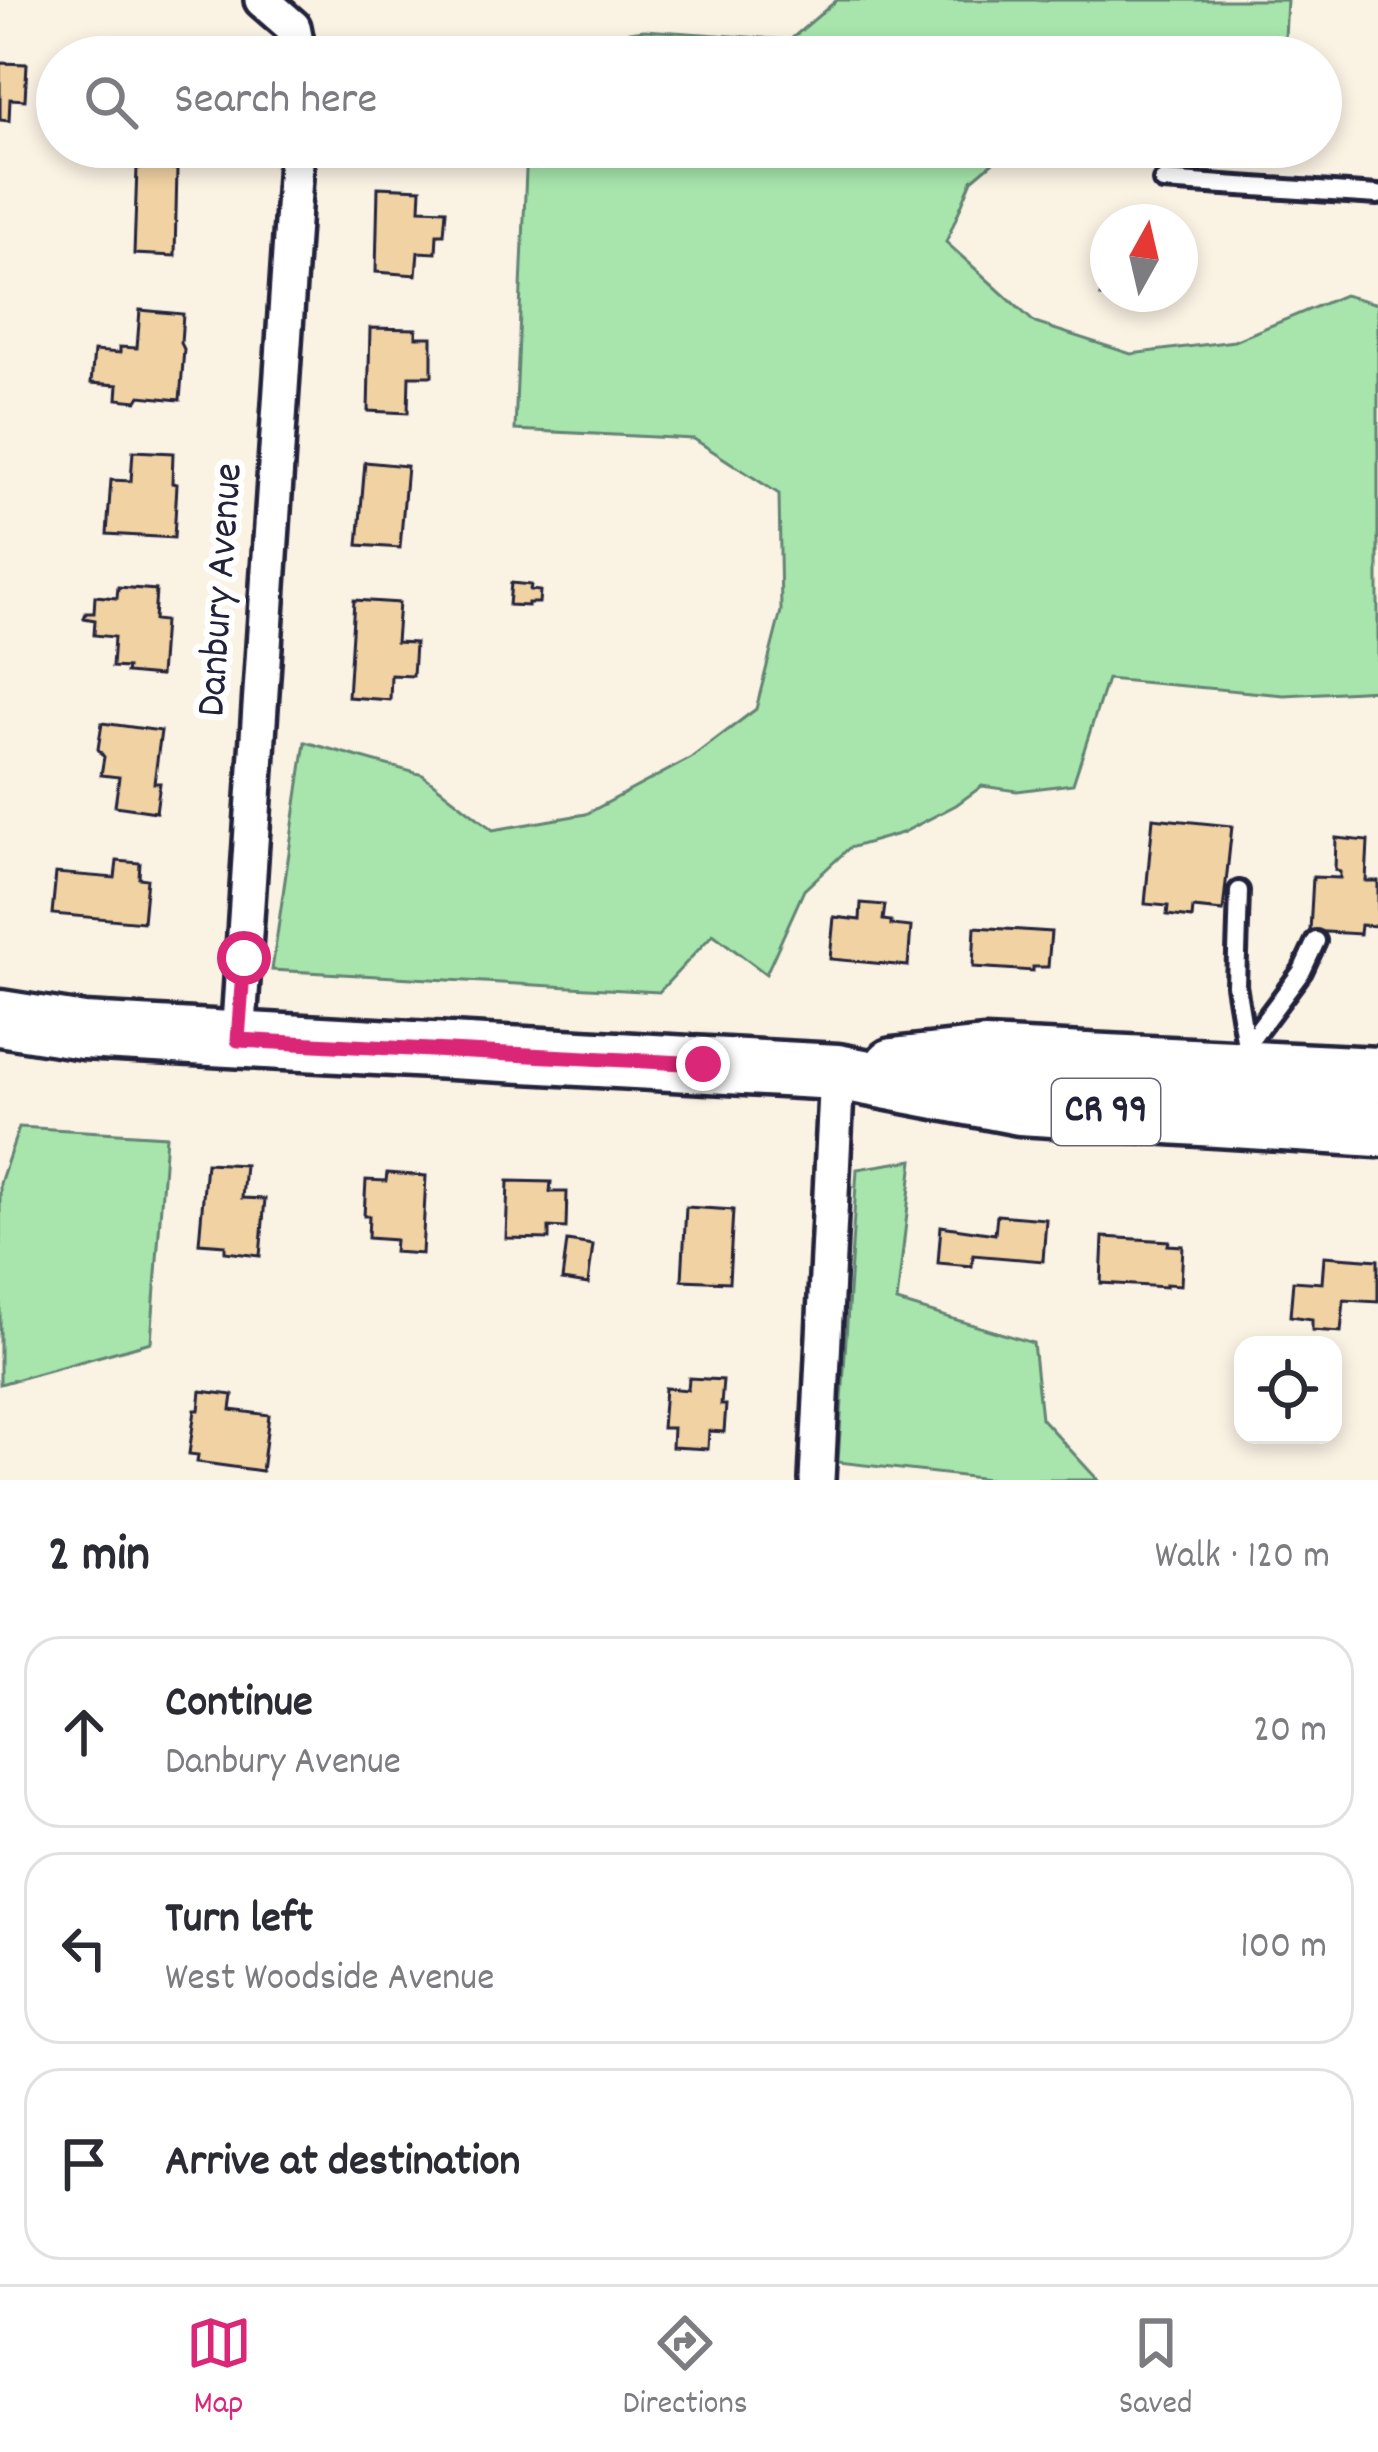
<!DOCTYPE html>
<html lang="en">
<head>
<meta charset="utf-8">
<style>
  :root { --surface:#fff; --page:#f7f7f7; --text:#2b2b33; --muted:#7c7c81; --line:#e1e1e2; --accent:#db2777 }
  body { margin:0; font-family:Dekko,sans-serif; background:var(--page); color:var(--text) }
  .controls { position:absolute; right:36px; bottom:36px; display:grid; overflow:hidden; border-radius:24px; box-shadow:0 6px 18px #0003 }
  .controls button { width:108px; height:108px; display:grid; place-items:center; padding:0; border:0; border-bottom:3px solid var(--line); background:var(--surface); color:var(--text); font:60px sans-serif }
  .compass { position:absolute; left:1090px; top:204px; width:108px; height:108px; border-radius:50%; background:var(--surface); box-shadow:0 6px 18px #0003; rotate:8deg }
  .stop { position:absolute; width:36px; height:36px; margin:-27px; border:9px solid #db2777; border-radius:50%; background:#fff }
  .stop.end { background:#db2777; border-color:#fff; box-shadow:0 3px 12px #0008 }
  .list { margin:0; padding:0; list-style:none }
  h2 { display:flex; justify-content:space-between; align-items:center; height:156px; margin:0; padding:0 48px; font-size:51px }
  h2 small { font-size:39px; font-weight:400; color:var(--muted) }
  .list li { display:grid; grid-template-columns:78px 1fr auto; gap:36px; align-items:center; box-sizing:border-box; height:192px; margin:0 24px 24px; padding:0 24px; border:3px solid var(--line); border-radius:36px }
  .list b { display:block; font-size:45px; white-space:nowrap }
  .list p { margin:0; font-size:39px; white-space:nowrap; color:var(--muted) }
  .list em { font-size:39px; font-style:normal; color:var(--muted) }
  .icon { flex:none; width:66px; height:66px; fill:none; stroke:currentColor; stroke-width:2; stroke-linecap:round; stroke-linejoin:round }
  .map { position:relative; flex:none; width:1378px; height:1480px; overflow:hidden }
  .search { position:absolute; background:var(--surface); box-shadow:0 6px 18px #0003; left:36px; right:36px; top:36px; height:132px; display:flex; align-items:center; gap:30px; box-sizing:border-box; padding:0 42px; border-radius:66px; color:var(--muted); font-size:45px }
  .sheet { height:804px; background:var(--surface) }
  nav { display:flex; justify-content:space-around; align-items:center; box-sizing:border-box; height:168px; border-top:3px solid var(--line); background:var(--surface); font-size:33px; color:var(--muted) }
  nav a { display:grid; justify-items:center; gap:6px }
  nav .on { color:var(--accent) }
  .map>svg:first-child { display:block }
</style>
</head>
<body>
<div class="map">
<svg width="1378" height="1480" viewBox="0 0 1378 1480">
  <rect width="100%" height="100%" fill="#faf2e3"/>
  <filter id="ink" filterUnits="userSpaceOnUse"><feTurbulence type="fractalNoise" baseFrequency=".00833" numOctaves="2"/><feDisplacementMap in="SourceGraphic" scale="24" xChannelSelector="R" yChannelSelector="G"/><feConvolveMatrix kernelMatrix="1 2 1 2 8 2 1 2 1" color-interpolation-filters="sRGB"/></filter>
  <g filter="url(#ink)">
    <path fill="#a7e5ac" stroke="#648474" stroke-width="3" d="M837,0H1287L1284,57H531V41L554,42L644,30L790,40Z
      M527,147H1011L972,180L946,242L1035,323L1131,354L1234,341L1344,295L1378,304V690L1284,695L1107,679L1073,784L1017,791L982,786L956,805L902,833L849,848L804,890L766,974L713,934L659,992L272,970L305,742L423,775L493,830L586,814L691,758L756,709L781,611L779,494L694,439L515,430Z
      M19,1127L166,1136L151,1342L0,1384V1183Z
      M913,1160L897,1302L1033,1343L1041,1418L1098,1480H997L838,1462L857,1169Z"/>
    <path fill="#f0d2a3" stroke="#22223b" stroke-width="3" d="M0,63L27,64L25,100L10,99L9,121L0,120Z
      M137,168L177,169L175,256L134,254Z
      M378,187L421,189L420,209L446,210L444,234H437L436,253L418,252L416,275L376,272Z
      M1106,231L1108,294H1156L1155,300L1101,296Z
      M140,310L183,314L181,343L184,349L180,400L140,396L137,401L117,399L118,385L91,383L94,351L120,353V347L137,348Z
      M370,328L416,329V337H432V376H409L408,413L368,411Z
      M133,451L173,453L172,483L177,484L174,538L107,534L111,480L131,481Z
      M365,462L407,466L400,548L358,545Z
      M511,583L531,585L530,590L540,591L539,603H528V606L509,605Z
      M118,587L156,590L154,620L164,621L160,676L126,673L127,668L112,667L114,637L94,635L95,620L84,618L86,613H94L95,596L117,598Z
      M354,600L399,603L396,642L415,643L413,676L391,675L390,700L348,697Z
      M102,723L161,731L154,783H160L156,812L115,806L119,777L101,775L104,757L98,749Z
      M1153,818L1232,826L1223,911L1193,908L1192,918L1167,915L1168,906L1145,904Z
      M1336,838L1368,841L1366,881H1378V926L1361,925L1360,934L1310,931L1313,877L1340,878V872L1335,870Z
      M117,861L140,863L139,878L147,879L143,922L52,914L56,873L115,878Z
      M861,903L885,905L883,920L891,921V925L911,927L908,966L830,959L834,917L860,920Z
      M975,927L1051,932L1048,967H1033V971L973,967Z
      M206,1163L245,1165L242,1198L265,1199L260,1256L225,1252V1245L199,1243Z
      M387,1173L426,1176L422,1254L394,1252L395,1240L368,1238L369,1216H364L366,1180L386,1181Z
      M508,1181L551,1182L550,1192H567L566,1228L549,1227V1239L506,1238Z
      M686,1207L733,1210L729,1282L682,1280Z
      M997,1215L1046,1219L1043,1261L973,1255L972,1266L938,1263L941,1226L995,1234Z
      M1103,1237L1169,1241L1168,1245L1183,1246L1181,1285L1166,1284V1287L1101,1283Z
      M567,1241L593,1245L588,1284L562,1280Z
      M1324,1256L1378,1260V1302L1344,1300L1341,1332L1312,1330V1319L1290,1316L1293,1281L1322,1283Z
      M689,1378L723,1380L721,1405H726L724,1432L709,1431L708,1449L672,1447L673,1428H662L665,1388L688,1390Z
      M201,1391L233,1395L231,1410L269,1415L262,1471L197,1462L198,1455L189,1454L195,1410H199Z"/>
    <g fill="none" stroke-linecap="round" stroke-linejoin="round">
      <defs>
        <path id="lane" d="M1163,181L1378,195
          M1239,891L1236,985L1246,1046L1244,1063
          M1246,1046L1302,971L1316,941"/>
        <path id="street" d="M262,0L293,27L299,57
          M238,1040L297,147
          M817,1480L837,1072"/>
        <path id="primary" d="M0,1018L83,1031L837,1072L1020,1107L1378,1129
          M893,1066L984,1056L1378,1075"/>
      </defs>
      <use href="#lane" stroke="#22223b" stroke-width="26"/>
      <use href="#street" stroke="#22223b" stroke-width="42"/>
      <use href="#primary" stroke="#22223b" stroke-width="63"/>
      <use href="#lane" stroke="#fff" stroke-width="16"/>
      <use href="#street" stroke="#fff" stroke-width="33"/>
      <use href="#primary" stroke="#fff" stroke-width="54"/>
    </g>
  </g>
  <g fill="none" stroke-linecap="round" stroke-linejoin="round" filter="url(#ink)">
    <path stroke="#db2777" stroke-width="15" d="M244,958L238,1040L703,1064"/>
  </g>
  <g text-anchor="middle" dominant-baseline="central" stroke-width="12" stroke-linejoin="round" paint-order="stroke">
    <rect fill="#fff" stroke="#646476" stroke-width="3" x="1052" y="1079" width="108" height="66" rx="9"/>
    <g font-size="39" font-weight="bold" fill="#22223b">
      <text x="1106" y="1112">CR 99</text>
    </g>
    <g font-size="42" fill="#22223b" stroke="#fff">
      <text transform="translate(223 590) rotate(-86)">Danbury Avenue</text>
    </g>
  </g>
</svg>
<div class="controls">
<button><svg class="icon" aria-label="locate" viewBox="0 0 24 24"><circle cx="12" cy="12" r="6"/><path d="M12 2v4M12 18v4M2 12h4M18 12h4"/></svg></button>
</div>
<svg class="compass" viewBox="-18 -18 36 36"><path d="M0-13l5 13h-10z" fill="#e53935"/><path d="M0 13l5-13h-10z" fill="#7c7c81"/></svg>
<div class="stop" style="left:244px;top:958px"></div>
<div class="stop end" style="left:703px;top:1064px"></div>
<div class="search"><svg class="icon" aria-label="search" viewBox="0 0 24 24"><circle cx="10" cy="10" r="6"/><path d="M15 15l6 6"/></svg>Search here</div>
</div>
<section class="sheet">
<h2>2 min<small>Walk · 120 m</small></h2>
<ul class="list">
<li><svg class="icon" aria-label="ahead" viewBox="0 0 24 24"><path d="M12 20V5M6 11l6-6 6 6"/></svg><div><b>Continue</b><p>Danbury Avenue</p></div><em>20 m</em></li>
<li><svg class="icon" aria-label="left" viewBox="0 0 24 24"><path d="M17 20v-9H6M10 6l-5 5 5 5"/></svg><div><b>Turn left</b><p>West Woodside Avenue</p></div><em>100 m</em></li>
<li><svg class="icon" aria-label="arrive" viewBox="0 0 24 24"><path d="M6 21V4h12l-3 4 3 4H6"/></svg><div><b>Arrive at destination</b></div></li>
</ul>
</section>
<nav>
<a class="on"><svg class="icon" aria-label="map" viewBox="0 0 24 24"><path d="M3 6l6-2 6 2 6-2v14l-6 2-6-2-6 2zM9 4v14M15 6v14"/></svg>Map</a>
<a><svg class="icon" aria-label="directions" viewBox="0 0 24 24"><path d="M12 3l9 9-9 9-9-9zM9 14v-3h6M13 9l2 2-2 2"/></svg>Directions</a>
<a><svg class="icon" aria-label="saved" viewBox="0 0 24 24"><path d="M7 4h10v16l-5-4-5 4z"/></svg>Saved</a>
</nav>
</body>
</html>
